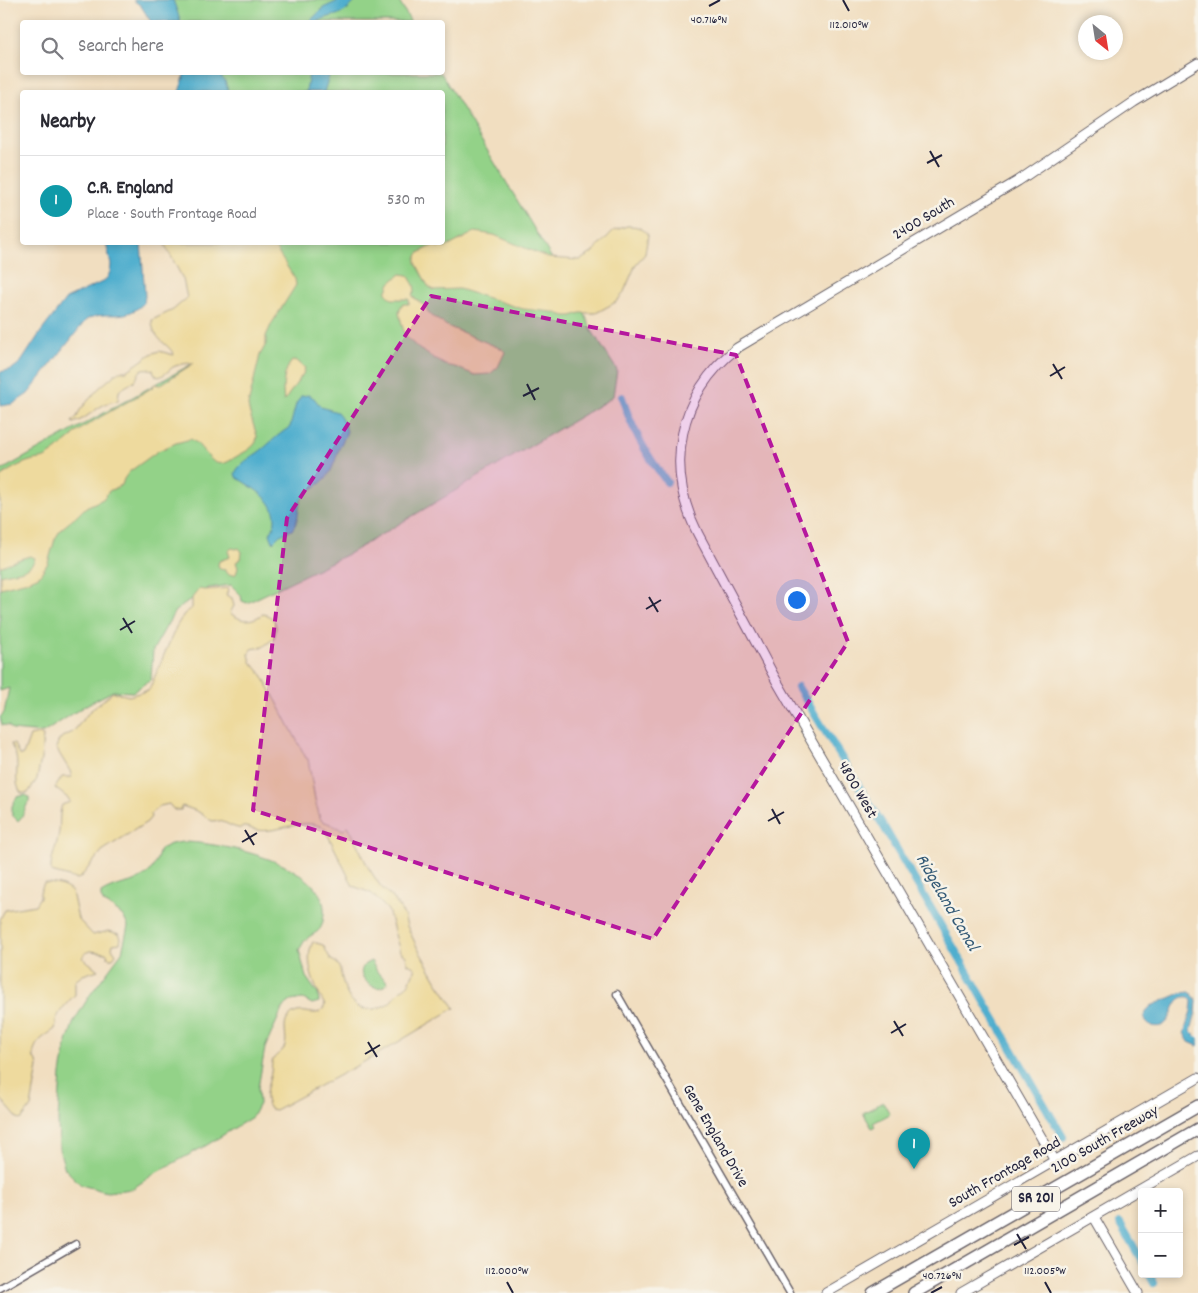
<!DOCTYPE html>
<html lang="en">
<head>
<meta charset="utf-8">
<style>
  :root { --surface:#fff; --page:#f2f2f3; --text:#2b2b33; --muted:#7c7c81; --line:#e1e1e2; --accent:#b5179e }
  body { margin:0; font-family:Dekko,sans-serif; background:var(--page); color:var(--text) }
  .controls { position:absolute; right:15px; bottom:15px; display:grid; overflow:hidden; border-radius:5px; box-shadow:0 2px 8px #0003 }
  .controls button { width:45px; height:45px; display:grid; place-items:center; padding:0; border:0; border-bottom:1px solid var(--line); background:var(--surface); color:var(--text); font:25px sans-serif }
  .compass { position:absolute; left:1078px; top:15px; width:45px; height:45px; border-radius:50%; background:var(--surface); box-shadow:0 2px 8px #0003; rotate:150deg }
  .you { position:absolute; left:796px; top:599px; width:18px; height:18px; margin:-12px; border:4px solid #fff; border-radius:50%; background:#1a73e8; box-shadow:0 0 0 8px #1a73e833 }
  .badge { display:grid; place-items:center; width:32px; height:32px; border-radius:50%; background:var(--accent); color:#fff; font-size:16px; font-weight:700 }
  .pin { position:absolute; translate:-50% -41px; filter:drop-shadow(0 1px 2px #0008) }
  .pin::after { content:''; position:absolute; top:26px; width:18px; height:15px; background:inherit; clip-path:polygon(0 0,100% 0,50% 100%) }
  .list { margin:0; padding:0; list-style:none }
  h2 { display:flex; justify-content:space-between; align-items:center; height:65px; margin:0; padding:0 20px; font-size:21px }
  h2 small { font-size:16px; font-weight:400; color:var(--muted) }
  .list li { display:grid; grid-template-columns:32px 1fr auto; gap:15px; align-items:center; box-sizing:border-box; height:90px; padding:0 20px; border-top:1px solid var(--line) }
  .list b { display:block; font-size:19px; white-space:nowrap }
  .list p { margin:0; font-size:16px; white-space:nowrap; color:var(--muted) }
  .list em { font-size:16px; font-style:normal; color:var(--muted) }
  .icon { flex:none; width:28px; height:28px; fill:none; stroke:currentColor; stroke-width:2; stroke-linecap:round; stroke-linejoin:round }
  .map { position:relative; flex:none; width:1198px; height:1293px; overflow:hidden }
  .search { position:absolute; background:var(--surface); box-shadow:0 2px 8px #0003; left:20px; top:20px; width:425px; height:55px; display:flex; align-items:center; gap:12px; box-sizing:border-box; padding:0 18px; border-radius:5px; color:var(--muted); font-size:19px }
  .panel { position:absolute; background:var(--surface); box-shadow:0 2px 8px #0003; left:20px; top:90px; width:425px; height:155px; border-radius:5px }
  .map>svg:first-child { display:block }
</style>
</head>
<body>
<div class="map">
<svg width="1198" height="1293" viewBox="0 0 1198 1293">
  <rect width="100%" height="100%" fill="#f7f3e8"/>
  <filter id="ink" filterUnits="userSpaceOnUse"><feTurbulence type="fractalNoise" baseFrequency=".02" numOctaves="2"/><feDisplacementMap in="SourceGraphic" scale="10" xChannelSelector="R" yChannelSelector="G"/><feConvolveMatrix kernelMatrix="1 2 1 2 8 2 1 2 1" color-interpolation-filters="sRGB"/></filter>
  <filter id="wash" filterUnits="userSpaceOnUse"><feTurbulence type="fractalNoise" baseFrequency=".0096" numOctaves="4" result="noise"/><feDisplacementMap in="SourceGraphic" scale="20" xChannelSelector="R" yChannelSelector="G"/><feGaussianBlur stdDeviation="1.12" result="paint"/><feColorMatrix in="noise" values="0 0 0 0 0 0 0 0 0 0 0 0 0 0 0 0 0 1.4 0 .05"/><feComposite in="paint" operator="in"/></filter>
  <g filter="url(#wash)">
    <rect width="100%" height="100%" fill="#f1dec0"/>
    <path fill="#93d288" stroke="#5a7a62" d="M155,0H398L411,22H166Z
      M191,73H441L584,312L592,331L617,370L613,396L608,400L352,552L247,603L242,601L241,595L231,585L208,588L175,611L153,650L151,679L133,692L113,691L86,705L43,733L12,730L9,726L2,725L0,717L4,713L9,688L0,691V471L199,360L220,243L442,242V92H201Z
      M25,795L29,797V801C25,807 24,816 18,821L12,815V806L17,797Z
      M182,842C220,842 329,864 324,914C322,934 317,930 305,940C303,943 301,947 299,950L306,977L318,994L319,1002L312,1004L303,999L291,1001L283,1007L265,1048L258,1088L259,1104L252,1117L207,1145L157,1172L132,1189L107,1192L81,1185L65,1169L59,1149L58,1120L61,1074L66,1045L74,1021L90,995L122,952L128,926L123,916L113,908L104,903L101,898V893C126,877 150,890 160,849L171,844Z
      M371,961L378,973L386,980L387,983C380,993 366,985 362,975C360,971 363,967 365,964Z
      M883,1102L890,1114L873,1123L875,1126L872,1128L863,1113Z"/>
    <path fill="#eeda9e" stroke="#887e6c" d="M627,226C636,226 642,227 648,235L645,254L636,264L623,294L616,302L596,313H580L572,316H565L553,312L523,309L459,289L434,290L428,286L416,263V258L419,253L426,249L432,246L445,248L475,232L494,235L549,258L580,260L592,253L613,231Z
      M164,243H272L295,279L296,285L272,323L266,336V344L260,355L248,405L249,411L257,436L256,442C251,450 242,453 234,458C211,475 208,449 191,439L176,443L158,451L129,472L124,479L122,485L109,491L103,499L86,507L77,516L61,529L55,539L48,563L39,576L28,581L0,588V575C13,571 31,573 35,558L30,556C20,559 10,562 0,567V477C9,470 20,464 30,461C38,458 40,461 48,456C56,451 62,445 69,440C72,438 73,434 77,432C101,415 127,403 153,387L154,384L160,385L194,363C188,363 179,364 173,367C168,371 166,374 159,377L155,375L153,370C137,365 141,375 134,381C129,385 124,387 119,391L118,401C100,401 89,419 73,423L72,421L77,417L80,410L98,389L119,371H127L151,354L159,351L174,355C169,343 152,340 152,320L173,310L187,298L183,279Z
      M401,274L408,275L414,285L415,291L412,296L426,307L429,314L447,326L502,349L505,352L498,367L490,374L475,375L455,367L445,365L419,349L405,336L399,313L401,306L403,304H409V299H392L386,293L390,283Z
      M296,360L305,368L303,374L284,401C282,388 283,371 292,361Z
      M232,548L236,549L239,548L242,552L241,559L236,562L238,568L236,574L233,575L228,574L225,570L220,569L218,565L219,561L230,557L228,551Z
      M229,588L226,595L232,598L234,606L230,613C242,622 251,622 263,614C276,617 278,626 274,638L263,647L251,649L249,654L251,662L262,675L277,702L306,758L308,759L316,805C319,811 318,816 322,821C330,823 336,828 344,830L347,826L349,827L368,867L381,887L394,899L404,915L407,926L417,947L436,980L455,1008L373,1057L275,1110L270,1109C261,1096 269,1086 271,1072C272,1067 271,1062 274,1058C278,1053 283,1052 285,1046C288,1037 281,1025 289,1017C302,1003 318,1023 325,1005C315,989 303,960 313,942L323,945L331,960C341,963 340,973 343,982C349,1006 362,1016 386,1005C393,1001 396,994 402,989C403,988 408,985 408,984C412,980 411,975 415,971V968L407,963L406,956L400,952L388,910L371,893L353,886L325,829C306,815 278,834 257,830C253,830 249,827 245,827C240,827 242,829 238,828C228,826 223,819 212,821L197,811L182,806L181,810H174L169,804L160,806L150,814L151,817L147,822L102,851L80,878L76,879L51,872C50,859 56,849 58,837C61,826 58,816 62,805L70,802L69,799L55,788L62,777H72L70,771L56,748L58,742L62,737L73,732L90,711L113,692L129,696L149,690L176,627L184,614L192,608V598L199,589L204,590Z
      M39,734L43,736L41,759L37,779L28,793H21C13,782 19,768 16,756C14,751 12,748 11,744H14L19,755H23L30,736Z
      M44,883C54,883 65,885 72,892L78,919L93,935L109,931L119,934L121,938L120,943L113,944L112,948L116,954L113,958H109L106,953L91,951L85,953L83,958L98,970L83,975L75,981V995C69,1000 58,1013 56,1020C56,1023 56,1026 55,1029C43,1038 32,1042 34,1059L37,1062L38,1067L31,1107L22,1119L19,1120L0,1098V919L5,910L35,905L40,897V892Z"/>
    <path fill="#4faece" stroke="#386884" d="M133,0H173L181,22H151L141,6Z
      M340,0H357C345,12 345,13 329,17C320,19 319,23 309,22L323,8Z
      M183,73H218L225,81L229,92H179L184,77Z
      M309,73H330L324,92H306Z
      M106,243H141L145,296L144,303C123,324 107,308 86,320L28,394L13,404L0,406V372L12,369L21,362L40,333L66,299L102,282L107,278L110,272L111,265Z
      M308,395L314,398L321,407L337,412L341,417L347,431C345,438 341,443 339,449C335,460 333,471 324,480C318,487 305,490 301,500C297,510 300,519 292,530L280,535L273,542L270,534C272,529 275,526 275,520C276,499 251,487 236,477L235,473C241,461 255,456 265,447C273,440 280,433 290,427L296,404L301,396Z
      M1190,992L1197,1000L1196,1012L1191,1031L1198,1038V1046L1189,1042L1184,1033L1191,1011L1192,1001L1189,997C1175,995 1174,1011 1169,1019C1162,1031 1147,1028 1144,1016L1148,1009L1151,1006L1181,993Z"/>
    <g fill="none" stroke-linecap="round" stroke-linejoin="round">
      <path stroke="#4faece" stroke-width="8" d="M622,397C631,428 647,456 667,482
        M798,687L884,827L1063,1137
        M1120,1223L1142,1261
        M1149,1274L1154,1283"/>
    </g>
  </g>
  <g filter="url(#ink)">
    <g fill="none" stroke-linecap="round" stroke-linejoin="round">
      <defs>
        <path id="street" d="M617,994L790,1293
          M0,1288L76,1244"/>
        <path id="secondary" d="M1055,1161L776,680L698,534C664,467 678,395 737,348L1018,181L1134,102L1198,63
          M1094,1217L1138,1293
          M826,1293L1198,1078
          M961,1293L1198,1156"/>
        <path id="highway" d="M873,1293L1198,1106
          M914,1293L1198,1129"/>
      </defs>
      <use href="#street" stroke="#6a646a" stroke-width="9"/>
      <use href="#secondary" stroke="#6a646a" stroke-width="11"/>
      <use href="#highway" stroke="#6a646a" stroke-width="14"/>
      <use href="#street" stroke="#fff" stroke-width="6"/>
      <use href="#secondary" stroke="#fff" stroke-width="9"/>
      <use href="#highway" stroke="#fff" stroke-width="11"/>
    </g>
  </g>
  <path fill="#b5179e" fill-opacity="0.2" stroke="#b5179e" stroke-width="4" stroke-dasharray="10 6" stroke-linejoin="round" d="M431,296L736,355L848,642L653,939L253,810L287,518Z"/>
  <path fill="none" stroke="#22223b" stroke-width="2" d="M843,0L849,11M709,6L720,0M930,151L939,167M927,163L942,155M1053,364L1062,379M1050,376L1065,367M527,384L535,400M523,396L539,388M649,597L658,612M646,609L661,600M123,618L132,633M120,630L135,621M772,809L780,824M768,821L784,812M245,830L254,845M242,842L257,833M894,1021L903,1036M891,1033L906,1024M368,1042L377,1057M365,1054L380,1045M1017,1234L1026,1249M1014,1245L1029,1237M507,1282L513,1293M1045,1282L1051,1293M931,1293L942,1287"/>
  <g text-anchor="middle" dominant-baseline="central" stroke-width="5" stroke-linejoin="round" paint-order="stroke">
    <rect fill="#f7f3e8" stroke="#62616f" stroke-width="1" x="1012" y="1186.5" width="48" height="25" rx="4"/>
    <g font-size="15" font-weight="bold" fill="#22223b">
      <text x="1036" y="1199">SR 201</text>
    </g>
    <g font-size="16" fill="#22223b" stroke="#f7f3e8">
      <text transform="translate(924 219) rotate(-31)">2400 South</text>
      <text transform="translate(857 790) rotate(60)">4800 West</text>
      <text transform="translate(715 1136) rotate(60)">Gene England Drive</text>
      <text transform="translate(1105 1140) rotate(-30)">2100 South Freeway</text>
      <text transform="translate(1005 1173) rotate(-30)">South Frontage Road</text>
    </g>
    <g font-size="18" font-style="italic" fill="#345a76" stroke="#f7f3e8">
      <text transform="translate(946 903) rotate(60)">Ridgeland Canal</text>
    </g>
  </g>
  <g font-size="12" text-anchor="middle" fill="#22223b" stroke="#f7f3e8" stroke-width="5" stroke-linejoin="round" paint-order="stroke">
    <text x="709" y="23">40.716°N</text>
    <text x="849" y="28">112.010°W</text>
    <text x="507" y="1274">112.000°W</text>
    <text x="1045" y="1274">112.005°W</text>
    <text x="942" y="1279">40.726°N</text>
  </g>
</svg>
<div class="controls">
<button>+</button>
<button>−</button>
</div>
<svg class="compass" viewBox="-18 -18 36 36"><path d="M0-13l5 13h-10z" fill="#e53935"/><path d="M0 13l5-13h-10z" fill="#7c7c81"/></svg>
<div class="you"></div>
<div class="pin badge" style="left:914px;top:1169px;background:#0f9aa8">1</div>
<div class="search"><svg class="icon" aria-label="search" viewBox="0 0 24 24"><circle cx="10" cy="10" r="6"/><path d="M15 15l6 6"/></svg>Search here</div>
<section class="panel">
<h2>Nearby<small></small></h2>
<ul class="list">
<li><span class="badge" style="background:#0f9aa8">1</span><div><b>C.R. England</b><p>Place · South Frontage Road</p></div><em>530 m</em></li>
</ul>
</section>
</div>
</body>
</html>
